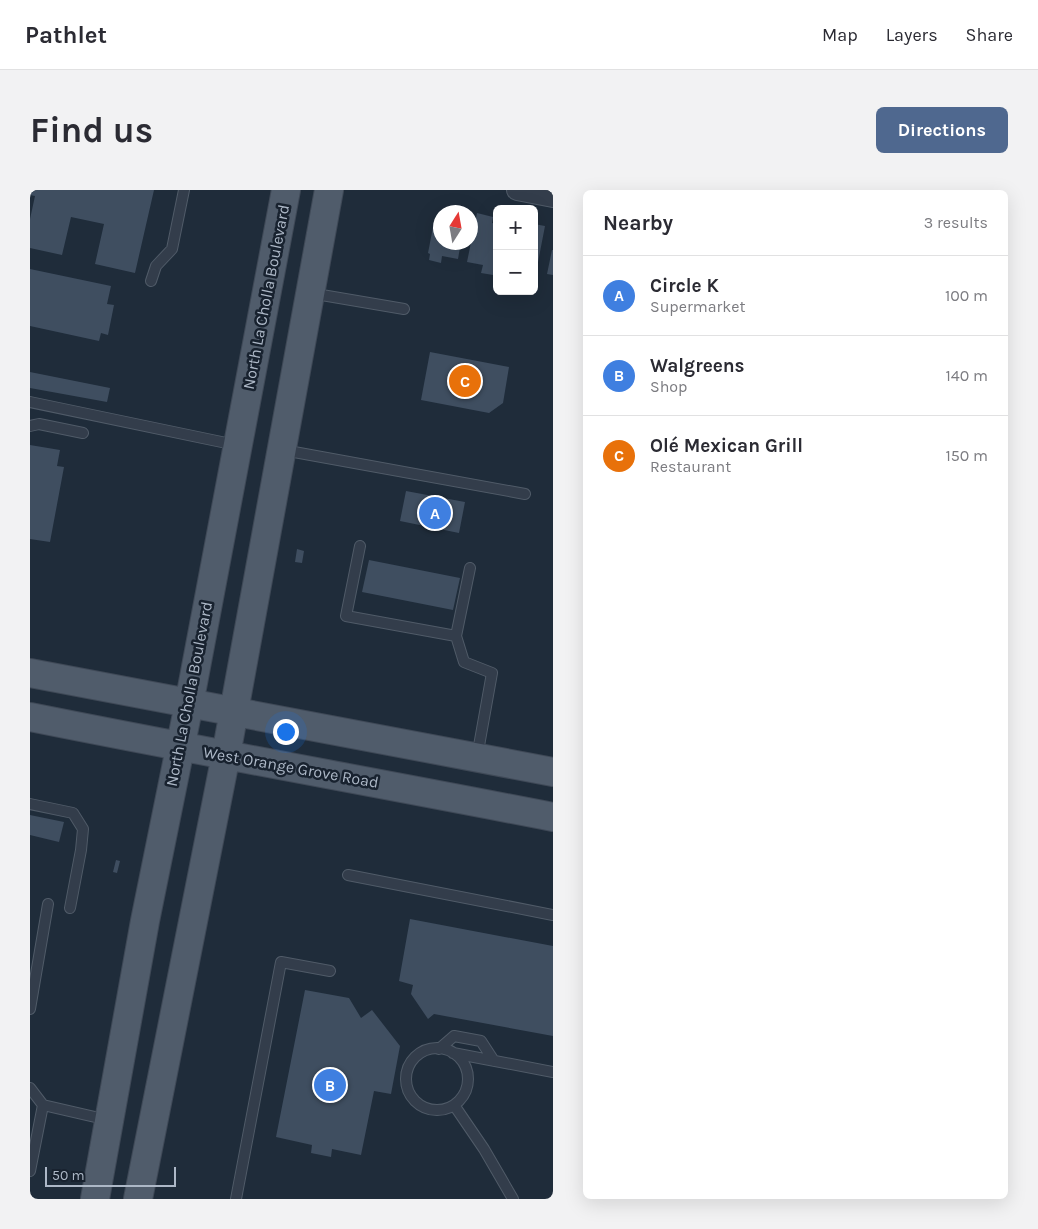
<!DOCTYPE html>
<html lang="en">
<head>
<meta charset="utf-8">
<style>
  :root { --surface:#fff; --page:#f2f2f3; --text:#2b2b33; --muted:#7c7c81; --line:#e1e1e2; --accent:#4f688f }
  body { margin:0; font-family:Karla,sans-serif; background:var(--page); color:var(--text) }
  .controls { position:absolute; right:15px; top:15px; display:grid; overflow:hidden; border-radius:8px; box-shadow:0 5px 20px #0002 }
  .controls button { width:45px; height:45px; display:grid; place-items:center; padding:0; border:0; border-bottom:1px solid var(--line); background:var(--surface); color:var(--text); font:25px sans-serif }
  .compass { position:absolute; left:403px; top:15px; width:45px; height:45px; border-radius:50%; background:var(--surface); box-shadow:0 5px 20px #0002; rotate:11deg }
  .scale { position:absolute; left:15px; bottom:12px; width:131px; box-sizing:border-box; padding-left:5px; border:2px solid #adb8c7; border-top:0; font-size:14px; line-height:18px; white-space:nowrap; color:#adb8c7; -webkit-text-stroke:4px #18222f; paint-order:stroke }
  .you { position:absolute; left:255px; top:541px; width:18px; height:18px; margin:-12px; border:4px solid #fff; border-radius:50%; background:#1a73e8; box-shadow:0 0 0 8px #1a73e833 }
  .badge { display:grid; place-items:center; width:32px; height:32px; border-radius:50%; background:var(--accent); color:#fff; font-size:16px; font-weight:700 }
  .pin { position:absolute; translate:-50% -50%; border:2px solid #fff; box-shadow:0 1px 5px #0006 }
  .list { margin:0; padding:0; list-style:none }
  h2 { display:flex; justify-content:space-between; align-items:center; height:65px; margin:0; padding:0 20px; font-size:21px }
  h2 small { font-size:16px; font-weight:400; color:var(--muted) }
  .list li { display:grid; grid-template-columns:32px 1fr auto; gap:15px; align-items:center; box-sizing:border-box; height:80px; padding:0 20px; border-top:1px solid var(--line) }
  .list b { display:block; font-size:19px; white-space:nowrap }
  .list p { margin:0; font-size:16px; white-space:nowrap; color:var(--muted) }
  .list em { font-size:16px; font-style:normal; color:var(--muted) }
  .map { position:relative; flex:none; width:523px; height:1009px; overflow:hidden; border-radius:8px }
  header { display:flex; align-items:center; gap:30px; box-sizing:border-box; height:70px; padding:0 25px; background:var(--surface); border-bottom:1px solid var(--line) }
  header strong { font-size:24px }
  nav { display:flex; gap:28px; margin-inline-start:auto; font-size:18px }
  .intro { display:flex; align-items:center; justify-content:space-between; box-sizing:border-box; height:120px; padding:0 30px }
  h1 { margin:0; font-size:35px }
  .button { padding:12px 22px; border-radius:8px; background:var(--accent); color:#fff; font-size:18px; font-weight:700 }
  main { display:flex; gap:30px; padding:0 30px }
  aside { flex:1; background:var(--surface); border-radius:8px; box-shadow:0 5px 20px #0002 }
  .map>svg:first-child { display:block }
</style>
</head>
<body>
<header>
<strong>Pathlet</strong>
<nav><a>Map</a><a>Layers</a><a>Share</a></nav>
</header>
<div class="intro"><h1>Find us</h1><a class="button">Directions</a></div>
<main>
<div class="map">
<svg width="523" height="1009" viewBox="0 0 523 1009">
  <rect width="100%" height="100%" fill="#1f2c3a"/>
  <path fill="#3f4e60" d="M1,0H124L105,83L65,74L74,34L41,27L32,65L0,58V29L5,6L0,5Z
    M447,23L463,27L462,33L467,34V78H465L463,85L451,83L453,75L437,72Z
    M404,32L410,34V52H431L428,69L412,66L411,73L399,70L400,64L398,63Z
    M504,34L515,36L505,88H504Z
    M522,60H523V85L517,84Z
    M0,79L81,96L77,114L84,115L78,145L71,143L69,151L0,136Z
    M400,162L479,177L473,213L459,223L391,210Z
    M0,182L80,198L77,212L0,198Z
    M0,255L30,260L27,276L34,277L20,352L0,349Z
    M376,301L435,312L429,343L370,331Z
    M267,359L274,361L272,373L265,372Z
    M339,370L430,388L423,420L332,402Z
    M0,625L34,632L29,652L0,645Z
    M86,670L90,671L87,683L83,682Z
    M380,729L523,756V846L404,824L398,829L381,804L383,795L369,791Z
    M275,800L319,808L331,828L342,820L370,856L361,904L344,901L331,965L302,959L301,967L281,963L282,955L246,947Z"/>
  <g fill="none" stroke-linecap="round" stroke-linejoin="round">
    <defs>
      <path id="service" d="M121,91L126,76L142,59L154,0
        M280,103L374,119
        M0,212L206,255
        M0,236L9,234L53,243
        M253,260L495,304
        M330,356L316,426L426,446L434,472L462,483L447,567
        M426,446L440,378
        M0,614L43,623L53,639L51,660L40,718
        M318,685L523,725
        M0,819L18,714
        M376 889a31 31 0 1 1 62 0a31 31 0 1 1-62 0Z
        M409,859L424,846L451,851L464,871
        M423,863L523,882
        M0,898L13,915
        M424,915L454,959L483,1009
        M0,981L13,915L78,930
        M206,1009L251,772L300,781"/>
      <path id="minor" d="M487,0L523,7"/>
      <path id="primary" d="M0,483L523,582
        M0,527C174,562 349,593 523,627
        M65,1009L115,731L159,514L256,0
        M108,1009L196,565L299,0"/>
    </defs>
    <use href="#service" stroke="#505b68" stroke-width="12"/>
    <use href="#minor" stroke="#505b68" stroke-width="22"/>
    <use href="#primary" stroke="#3f4957" stroke-width="30"/>
    <use href="#service" stroke="#333d4b" stroke-width="10"/>
    <use href="#minor" stroke="#333d4b" stroke-width="20"/>
    <use href="#primary" stroke="#505c6b" stroke-width="28"/>
  </g>
  <g text-anchor="middle" dominant-baseline="central" stroke-width="5" stroke-linejoin="round" paint-order="stroke">
    <g font-size="16" fill="#adb8c7" stroke="#18222f">
      <text transform="translate(236 107) rotate(-79)">North La Cholla Boulevard</text>
      <text transform="translate(159 504) rotate(-79)">North La Cholla Boulevard</text>
      <text transform="translate(261 577) rotate(10)">West Orange Grove Road</text>
    </g>
  </g>
</svg>
<div class="controls">
<button>+</button>
<button>−</button>
</div>
<svg class="compass" viewBox="-18 -18 36 36"><path d="M0-13l5 13h-10z" fill="#e53935"/><path d="M0 13l5-13h-10z" fill="#7c7c81"/></svg>
<div class="scale">50 m</div>
<div class="you"></div>
<div class="pin badge" style="left:405px;top:323px;background:#3f7fe0">A</div>
<div class="pin badge" style="left:300px;top:895px;background:#3f7fe0">B</div>
<div class="pin badge" style="left:435px;top:191px;background:#e8710a">C</div>
</div>
<aside>
<h2>Nearby<small>3 results</small></h2>
<ul class="list">
<li><span class="badge" style="background:#3f7fe0">A</span><div><b>Circle K</b><p>Supermarket</p></div><em>100 m</em></li>
<li><span class="badge" style="background:#3f7fe0">B</span><div><b>Walgreens</b><p>Shop</p></div><em>140 m</em></li>
<li><span class="badge" style="background:#e8710a">C</span><div><b>Olé Mexican Grill</b><p>Restaurant</p></div><em>150 m</em></li>
</ul>
</aside>
</main>
</body>
</html>
